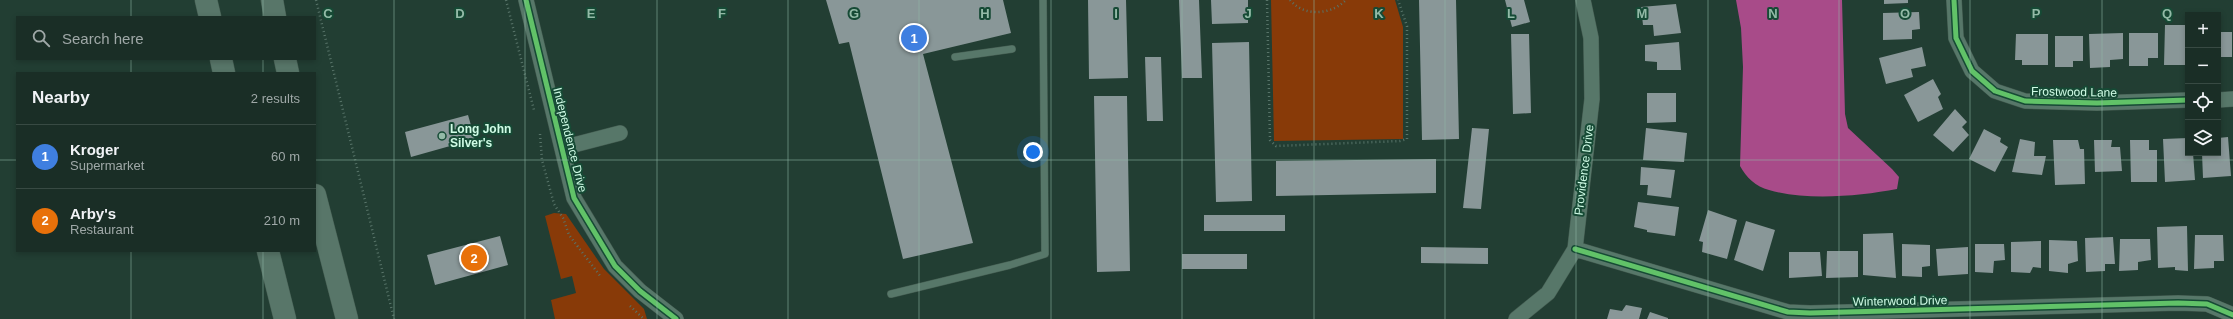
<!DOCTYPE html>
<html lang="en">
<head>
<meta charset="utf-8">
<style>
  :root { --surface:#1a2e26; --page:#23362e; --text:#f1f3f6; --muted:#9fa8a7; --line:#384a43; --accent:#ea580c }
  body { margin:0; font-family:Helvetica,sans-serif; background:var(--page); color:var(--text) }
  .controls { position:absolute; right:12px; top:12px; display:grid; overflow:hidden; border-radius:0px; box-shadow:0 2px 6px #0003 }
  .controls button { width:36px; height:36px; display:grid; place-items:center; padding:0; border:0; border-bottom:1px solid var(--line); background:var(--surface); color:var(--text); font:20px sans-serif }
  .you { position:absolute; left:1033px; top:152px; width:14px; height:14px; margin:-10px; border:3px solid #fff; border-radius:50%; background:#1a73e8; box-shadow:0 0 0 6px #1a73e833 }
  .badge { display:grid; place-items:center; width:26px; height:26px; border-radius:50%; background:var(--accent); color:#fff; font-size:13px; font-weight:700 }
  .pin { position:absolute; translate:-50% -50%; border:2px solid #fff; box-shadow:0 1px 4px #0006 }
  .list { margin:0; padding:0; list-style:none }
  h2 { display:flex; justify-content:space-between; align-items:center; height:52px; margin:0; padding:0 16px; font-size:17px }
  h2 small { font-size:13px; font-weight:400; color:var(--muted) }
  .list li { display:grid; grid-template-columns:26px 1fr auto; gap:12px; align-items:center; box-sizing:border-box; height:64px; padding:0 16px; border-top:1px solid var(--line) }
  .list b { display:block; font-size:15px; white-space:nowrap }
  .list p { margin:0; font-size:13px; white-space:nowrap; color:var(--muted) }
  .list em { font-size:13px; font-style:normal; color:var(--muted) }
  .icon { flex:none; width:22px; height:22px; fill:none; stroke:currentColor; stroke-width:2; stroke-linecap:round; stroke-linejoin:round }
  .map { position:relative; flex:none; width:2233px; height:319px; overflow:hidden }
  .search { position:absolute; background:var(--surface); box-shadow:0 2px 6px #0003; left:16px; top:16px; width:300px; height:44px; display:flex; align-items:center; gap:10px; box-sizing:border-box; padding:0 14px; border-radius:0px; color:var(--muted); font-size:15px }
  .panel { position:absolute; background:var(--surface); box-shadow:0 2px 6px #0003; left:16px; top:72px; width:300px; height:180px; border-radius:0px }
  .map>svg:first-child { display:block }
</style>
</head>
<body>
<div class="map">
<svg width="2233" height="319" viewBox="0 0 2233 319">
  <rect width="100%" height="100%" fill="#223e33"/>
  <path fill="#883a08" d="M1271,0H1395L1403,27V139L1274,141Z
    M554,213L566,214L604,269L644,309L647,319H555L551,300L576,293L572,276L561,279L545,216Z"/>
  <path fill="#a84b89" d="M1736,0H1842L1845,114L1848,128L1892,169L1899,177L1897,189C1860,196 1807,201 1769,190C1756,187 1746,177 1740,166L1743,67L1741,28Z"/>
  <path fill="#899798" d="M826,0H1003L1011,33L923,54L973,243L903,259L849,42L839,44Z
    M1088,0H1126L1128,78L1089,79Z
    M1179,0H1199L1202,78H1182Z
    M1211,0H1248V23L1212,24Z
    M1419,0H1456L1459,139L1422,140Z
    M1505,0H1524L1530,22L1512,27Z
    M1884,0H1908V3L1884,4Z
    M1676,4L1681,33L1654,36L1653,25H1643L1641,7Z
    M1919,12L1920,29L1912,30V39L1883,40V13Z
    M2165,25H2188V65H2164Z
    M2218,32H2232V57H2221V64H2218Z
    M2123,33V59L2110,60V67L2090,68L2089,34Z
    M2129,33H2158V58H2148V66H2129Z
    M1511,34H1529L1531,113L1513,114Z
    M2016,34H2048V65H2022V60H2015Z
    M2055,36H2083V61H2073V67H2055Z
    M1249,42L1252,201L1216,202L1212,43Z
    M1679,42L1681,70H1657V62L1645,61V45Z
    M1922,47L1926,66L1911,69L1913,77L1886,84L1879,58Z
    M1145,57H1161L1163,121H1147Z
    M1933,79L1941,94L1938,97L1943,109L1918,122L1904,95Z
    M1647,93H1676V122L1647,123Z
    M1094,96H1127L1130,271L1097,272Z
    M1955,109L1967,122L1962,127L1969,135L1953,152L1933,135Z
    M468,115L475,139L411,157L405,132Z
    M1472,128L1489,129L1481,209L1463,208Z
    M1646,128L1687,133L1684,162L1643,160Z
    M1984,129L2001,138L2000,142L2008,147L1995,172L1969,159Z
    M2228,137L2231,176L2203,178L2202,153H2218V138Z
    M2188,138V153H2193L2195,180L2165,182L2163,139Z
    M2020,139L2035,142L2034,156H2046L2042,175L2012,172Z
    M2053,140H2078L2080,149H2084L2085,184L2055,185Z
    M2094,140H2112L2111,147H2120L2122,171L2095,172Z
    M2130,140H2149V150H2157V182H2131Z
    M1436,159V193L1276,196V161Z
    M1641,167L1675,170L1671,198L1647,195L1648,185H1640Z
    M1638,202L1679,207L1675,236L1647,232V230L1634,227Z
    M1708,210L1737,220L1727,259L1702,252L1703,242L1699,241Z
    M1204,215H1285V231H1204Z
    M1746,221L1775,230L1763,271L1734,260Z
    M2187,226L2188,271L2175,270V267L2158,268L2157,227Z
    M1893,233L1896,278L1863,275V234Z
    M2195,235H2223L2224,261H2214V268L2194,269Z
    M500,236L508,265L435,285L427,255Z
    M2113,237L2115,264H2105V271L2086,272L2085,238Z
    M2120,239H2150L2151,260L2138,262V270L2119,271Z
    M2049,240L2077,241L2078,261L2068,264V273L2049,271Z
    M2041,241V268L2033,267L2030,273L2011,272V242Z
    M1902,244L1930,245V266L1922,267V277L1902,276Z
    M1975,244H2004L2005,260L1994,261L1993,273L1975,272Z
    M1421,247L1488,248V264L1421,263Z
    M1968,247V274L1938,276L1936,249Z
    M1827,251H1858V277L1826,278Z
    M1789,252H1820L1822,276L1789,278Z
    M1182,254H1247V269H1182Z
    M1626,305L1642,308L1639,319H1607L1610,309L1622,311Z
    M1650,312L1668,318V319H1647Z"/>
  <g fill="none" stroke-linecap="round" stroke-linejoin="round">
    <defs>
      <path id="lane" d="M955,57L1012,49
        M891,294L1010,265L1045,254L1043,0"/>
      <path id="street" d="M526,0L574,198L615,266L640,291L676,319
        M1954,0L1956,38L1972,71L1995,91L2025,101L2097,103L2188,100
        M2218,100L2233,99
        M562,148L620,133
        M1575,249L1788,312L1810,313L2178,303L2207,304L2233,315
        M1516,319L1548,293L1575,249L1592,99L1591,38L1583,0"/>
      <path id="primary" d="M206,0L210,17
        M272,0L275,17
        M221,59L224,73
        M285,59L288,73
        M315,195L347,319
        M268,251L285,319"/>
    </defs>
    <use href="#lane" stroke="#445c51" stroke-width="8"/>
    <use href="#street" stroke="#445c51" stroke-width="16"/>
    <use href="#primary" stroke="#445c51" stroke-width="23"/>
    <path stroke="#587469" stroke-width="2.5" stroke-dasharray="1 3" stroke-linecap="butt" d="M316,0L394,319
      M506,0L534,110
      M1267,0L1270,140L1276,146L1400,141L1407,139V26L1398,0
      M1290,0C1304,17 1331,15 1346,0
      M540,134L542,160L554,204L563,218L569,235L601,277
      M630,306L644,319"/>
    <use href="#lane" stroke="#577769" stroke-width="7"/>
    <use href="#street" stroke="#577769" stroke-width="15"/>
    <use href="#primary" stroke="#587669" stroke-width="22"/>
    <defs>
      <path id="cycleway" d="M526,0L574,198L615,266L640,291L676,319
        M1954,0L1956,38L1972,71L1995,91L2025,101L2097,103L2188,100
        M1575,249L1788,312L1810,313L2178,303L2207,304L2233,315"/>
    </defs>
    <use href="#cycleway" stroke="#164a35" stroke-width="8"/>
    <use href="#cycleway" stroke="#61c268" stroke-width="5"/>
  </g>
  <path fill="none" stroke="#93baa7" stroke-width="1" stroke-opacity="0.55" d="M131,0V17M263,0V17M394,0V319M525,0V319M657,0V319M788,0V319M919,0V319M1051,0V319M1182,0V319M1314,0V319M1445,0V319M1576,0V319M1708,0V319M1839,0V319M1970,0V319M2102,0V319M131,59V73M263,59V73M0,160H17M315,160H2233M131,251V319M263,251V319"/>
  <circle fill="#93baa7" stroke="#164a35" stroke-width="1.5" cx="442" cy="136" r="4"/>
  <g text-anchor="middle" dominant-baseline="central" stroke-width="4" stroke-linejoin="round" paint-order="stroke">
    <g font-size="12" fill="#d0fce6" stroke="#164a35">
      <text transform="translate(2074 92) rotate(1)">Frostwood Lane</text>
      <text transform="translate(570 140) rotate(76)">Independence Drive</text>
      <text transform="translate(1584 170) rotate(-83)">Providence Drive</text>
      <text transform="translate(1900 301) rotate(-1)">Winterwood Drive</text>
    </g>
    <g font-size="12" font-weight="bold" fill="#d0fce6" stroke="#164a35" text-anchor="start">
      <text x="450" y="129">Long John<tspan x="450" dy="14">Silver's</tspan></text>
    </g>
  </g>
  <g font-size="13" text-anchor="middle" font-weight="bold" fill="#93baa7" stroke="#164a35" stroke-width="4" stroke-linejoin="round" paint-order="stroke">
    <text x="328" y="18">C</text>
    <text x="460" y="18">D</text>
    <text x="591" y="18">E</text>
    <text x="722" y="18">F</text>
    <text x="854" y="18">G</text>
    <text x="985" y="18">H</text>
    <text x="1116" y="18">I</text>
    <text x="1248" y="18">J</text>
    <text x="1379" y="18">K</text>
    <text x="1511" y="18">L</text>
    <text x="1642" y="18">M</text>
    <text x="1773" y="18">N</text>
    <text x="1905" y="18">O</text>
    <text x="2036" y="18">P</text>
    <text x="2167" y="18">Q</text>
  </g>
</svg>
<div class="controls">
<button>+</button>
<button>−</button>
<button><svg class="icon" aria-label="locate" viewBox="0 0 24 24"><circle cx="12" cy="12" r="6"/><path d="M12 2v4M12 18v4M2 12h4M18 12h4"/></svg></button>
<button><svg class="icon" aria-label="layers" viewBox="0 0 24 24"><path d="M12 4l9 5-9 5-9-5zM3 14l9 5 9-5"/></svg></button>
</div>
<div class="you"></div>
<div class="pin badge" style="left:914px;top:38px;background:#3f7fe0">1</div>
<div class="pin badge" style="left:474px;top:258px;background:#e8710a">2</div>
<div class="search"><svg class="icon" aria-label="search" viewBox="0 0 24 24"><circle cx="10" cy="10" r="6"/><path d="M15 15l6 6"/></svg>Search here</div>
<section class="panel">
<h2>Nearby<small>2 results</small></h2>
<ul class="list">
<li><span class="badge" style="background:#3f7fe0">1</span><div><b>Kroger</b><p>Supermarket</p></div><em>60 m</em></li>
<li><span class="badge" style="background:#e8710a">2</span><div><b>Arby's</b><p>Restaurant</p></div><em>210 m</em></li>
</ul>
</section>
</div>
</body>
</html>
